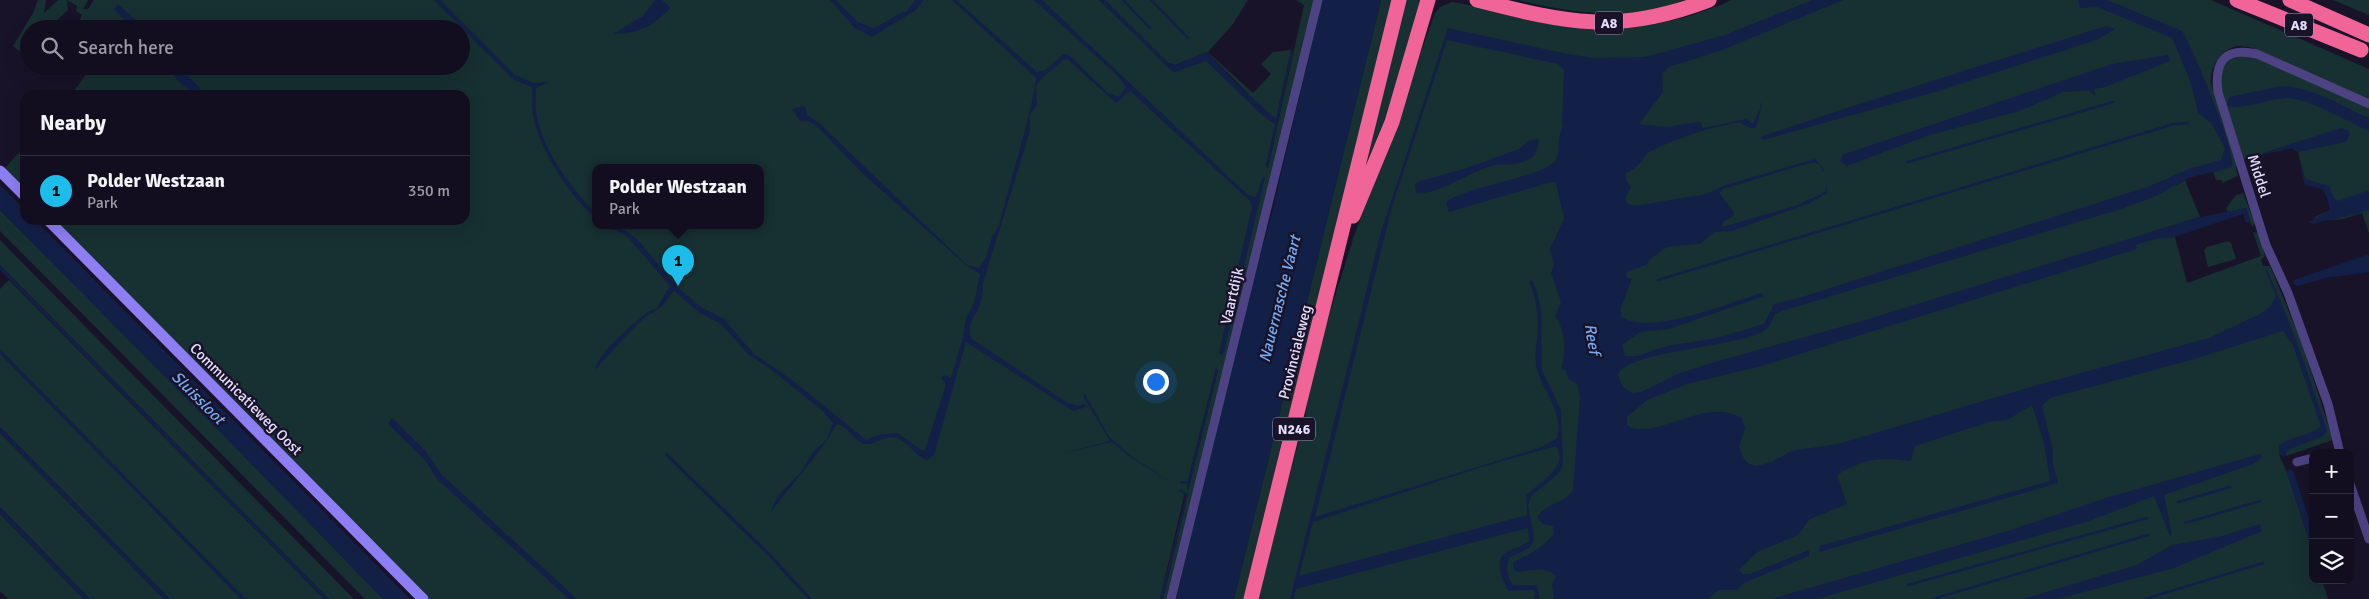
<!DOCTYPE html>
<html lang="en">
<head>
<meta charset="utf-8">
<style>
  :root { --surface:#130e1f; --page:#201c2c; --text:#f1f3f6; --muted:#9d9ca4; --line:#322e3d; --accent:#1cbdea }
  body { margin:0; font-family:Signika,sans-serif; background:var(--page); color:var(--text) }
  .controls { position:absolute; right:15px; bottom:15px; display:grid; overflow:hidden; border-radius:10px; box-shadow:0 5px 20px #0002 }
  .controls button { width:45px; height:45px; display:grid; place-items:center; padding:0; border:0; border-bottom:1px solid var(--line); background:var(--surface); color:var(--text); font:25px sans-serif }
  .you { position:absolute; left:1155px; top:381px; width:18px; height:18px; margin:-12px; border:4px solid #fff; border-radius:50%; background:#1a73e8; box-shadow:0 0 0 8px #1a73e833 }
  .badge { display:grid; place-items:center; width:32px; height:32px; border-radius:50%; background:var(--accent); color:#111; font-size:16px; font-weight:700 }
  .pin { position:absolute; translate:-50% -41px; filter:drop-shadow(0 1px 2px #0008) }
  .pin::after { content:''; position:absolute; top:26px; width:18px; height:15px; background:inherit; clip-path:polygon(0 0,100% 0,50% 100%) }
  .popup { position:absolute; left:592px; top:164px; width:172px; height:65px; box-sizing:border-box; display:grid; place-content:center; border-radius:10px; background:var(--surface); filter:drop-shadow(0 1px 4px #0005); font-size:16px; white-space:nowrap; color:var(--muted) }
  .popup b { font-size:19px; color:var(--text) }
  .popup::after { content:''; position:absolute; left:50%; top:100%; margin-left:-10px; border:10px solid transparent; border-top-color:var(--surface) }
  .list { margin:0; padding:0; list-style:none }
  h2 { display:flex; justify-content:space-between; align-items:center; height:65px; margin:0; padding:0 20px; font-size:21px }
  h2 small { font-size:16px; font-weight:400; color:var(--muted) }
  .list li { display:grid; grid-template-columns:32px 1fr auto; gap:15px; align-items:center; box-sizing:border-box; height:70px; padding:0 20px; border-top:1px solid var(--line) }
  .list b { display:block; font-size:19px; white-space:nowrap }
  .list p { margin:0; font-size:16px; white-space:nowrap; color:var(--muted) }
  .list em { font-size:16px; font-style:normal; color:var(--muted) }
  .icon { flex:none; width:28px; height:28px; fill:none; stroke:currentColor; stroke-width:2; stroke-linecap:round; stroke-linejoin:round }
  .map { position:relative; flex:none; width:2369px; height:599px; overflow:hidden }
  .search { position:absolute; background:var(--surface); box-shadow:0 5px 20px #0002; left:20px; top:20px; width:450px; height:55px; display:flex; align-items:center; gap:12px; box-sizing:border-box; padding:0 18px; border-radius:28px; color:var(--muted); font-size:19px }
  .panel { position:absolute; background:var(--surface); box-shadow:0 5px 20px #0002; left:20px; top:90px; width:450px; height:135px; border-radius:15px }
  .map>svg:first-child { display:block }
</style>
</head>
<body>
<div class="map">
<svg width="2369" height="599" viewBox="0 0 2369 599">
  <rect width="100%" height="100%" fill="#191329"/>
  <path fill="#173032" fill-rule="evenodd" d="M38,0H46L44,13L58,0H88L83,9H88L94,0H1100L1170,69L1202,55L1276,125L1266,165L1268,168L1304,5L1296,0H1315L1167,599H1163L1188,494L1185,492L1160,599H427L54,220H465V95H71L85,76L83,71L84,66H461V29H95L92,23L80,20L82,15L76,11L77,6L67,0L68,10L47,29H29V53L27,49L21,52L13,46L33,13ZM596,167H760V225H596ZM1216,369L1218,370L1188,491L1187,484Z
    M1105,0H1248L1233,24L1208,52L1253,93L1271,74L1261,64L1273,52L1291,50L1276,120L1268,114L1207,52L1175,65L1168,63Z
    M1381,0H1394L1246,599H1234Z
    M1403,0H1423L1383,123L1366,165L1385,87L1392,43Z
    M1518,0H1684C1630,22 1572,13 1518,0Z
    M1732,0H2211L2369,69V100L2250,47C2246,47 2242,46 2238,46C2221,48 2209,69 2211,84C2213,92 2216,100 2219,107C2219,75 2215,55 2254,56L2369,108V233L2362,213L2343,219L2315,221V217L2330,210V204L2323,189L2306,183L2298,152L2292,148L2243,159C2235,164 2235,167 2238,176L2222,183V180H2216L2213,172L2225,170L2184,175L2175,186L2185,180L2200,217L2151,232L2174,233L2187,283L2261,256L2253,232L2258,233L2265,256L2261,260L2263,266H2270L2300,338L2333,440L2286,456V454L2279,455L2289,477L2313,553V580H2322L2328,599H1257L1305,417L1312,376L1324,331L1353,239L1435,13L1440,7L1452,2C1476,5 1499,14 1523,19C1595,35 1665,31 1732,0Z
    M2333,0H2369V15Z
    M25,146V191L4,169Z
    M2243,193L2255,223L2252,227L2246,208L2228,212L2226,208L2236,195Z
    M0,210L200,410L383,599H365L24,255L0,231Z
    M0,240L354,599H329L0,265Z
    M2228,241L2231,243L2236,259L2208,267L2204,250L2207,247Z
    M6,277L324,599H170L0,427V289L9,280Z
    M0,433L164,599H90L0,507Z
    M0,514L84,599H8L0,591Z"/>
  <path fill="#122048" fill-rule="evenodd" d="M434,0H440L515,75L534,83L549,82L536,88C536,96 535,104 536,112C541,148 570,187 595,212V218C570,196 538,148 533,114C531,105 533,96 532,87L513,79Z
    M655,0H662L671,8C650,27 642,33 613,34L643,16Z
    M830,0H836L858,22L873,28C885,24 895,14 907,11L915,0H924L916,10L872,37L855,28Z
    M952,0H956L1037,72L1045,70L1064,54L1070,56L1108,93L1119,97L1126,87L1119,77L1034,0H1042L1248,195L1256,197L1263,177H1265L1223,355L1219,353L1252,206L1249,200L1130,91L1116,103L1066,58L1042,78L1036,86L1037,105L1030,114V131L983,283C983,290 982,298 980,304C976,317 965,324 972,339L1066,402L1077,406L1085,404L1086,407L1074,411L1062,404L966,342L934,455L927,460C914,455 905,438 892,437C881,437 872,447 862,443C852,438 847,426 837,424C818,457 791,484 769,515L778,496L801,472L812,453L827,439L833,423L824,412L768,367L749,355L721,324L700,313L674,291L663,305L653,313L646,316L624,338L595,370C599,351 633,324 649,311L656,309L670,286L626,235L604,225H617L638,240L676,286L701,307L724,319L754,354L792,380L866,440L878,435L898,433L921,450H925L945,388V382L941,378L945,375L951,378L962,341L966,318L974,303L980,274L966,265L862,173L818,127L810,122L800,121L792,109L805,106L807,115L818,122L967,265L979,268L986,257L992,237L999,225L1025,130C1029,113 1034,96 1036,78Z
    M1099,0H1105L1168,63L1175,65L1207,52L1235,82L1276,119L1291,50L1293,52L1268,168L1266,165L1275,124L1262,115L1206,61L1175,72L1172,71Z
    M1322,0H1381L1234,599H1176L1244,314L1272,213Z
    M1812,0H1843L1725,49L1669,67L1662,73L1663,92L1639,124L1667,127L1697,122H1701L1703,128L1746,119L1753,124L1761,107L1760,102L1762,105L1756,127L1752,129L1739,122C1709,128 1679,137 1651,151C1642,156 1641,168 1626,173V180L1631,187L1625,199L1627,203L1634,206L1706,194L1726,185L1815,159L1825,171L1823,172C1820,164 1818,162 1809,163L1723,189L1719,193L1734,212L1733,216L1723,222L1722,227L1798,205L1825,192L1827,180V193L1810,203L1732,231L1714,232L1700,244L1667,247L1650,259L1646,265L1627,272L1626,277L1632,279L1621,308V316C1648,337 1729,303 1761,293L1764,296L1669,329L1640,332L1622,345L1625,356H1637L1667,346L1717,338L1764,324L1774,304L1802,297L2150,186L2189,169L2221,160L2225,148L2211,123L2198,113L2191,83L2172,38L2097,7L2080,8L2078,0H2107L2182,31C2193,49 2236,149 2232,167L2188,178L2154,197L2121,209L1782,311L1775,314C1772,320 1770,326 1765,330C1740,348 1626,350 1618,375L1623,387L1632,393L1641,392L1680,373L1715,362L1862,321L2200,217L2246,208L2250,222L2246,223L2243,214L2171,238C2159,237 2148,241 2136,245L2137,249L1758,367L1687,384L1647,400L1627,417V424L1631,428C1665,436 1706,397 1742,418L1745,428L1739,447L1744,459L1749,464L1757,466L1772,462L1791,451L1838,444L2034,386L2209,338L2260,314L2271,306L2276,295L2265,270H2267C2291,323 2309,375 2327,431L2323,436L2288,450L2284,457L2279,454V445C2292,436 2308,436 2321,427L2293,345L2283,331L2191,360L2050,398L2042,406L2053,449V463L2058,483L1819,552L1820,546L2050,481L2044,443L2032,405L2007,420L1989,422L1915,446L1911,461C1880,457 1865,458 1837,475L1847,504L1810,519L1798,535L1757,552L1739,570L1743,574H1750L1809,550V556L1744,583L1737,590H1719L1708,599H1554L1552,584L1556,576C1546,566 1531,571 1517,572L1513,568V562C1529,554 1542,549 1554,534L1553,526L1543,524L1537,517C1544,504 1565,504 1573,490L1580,397L1577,384L1568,378L1566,370L1561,369C1566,352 1566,331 1555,316L1561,302L1551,273L1554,264L1550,249L1564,219L1556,183L1551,182L1449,212L1446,202C1468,186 1543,177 1555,161C1561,152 1556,137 1563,127L1562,122L1564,70L1558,64L1447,40L1392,207L1315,517L1542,447L1557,438C1564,411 1543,393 1537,369C1534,358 1536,349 1537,338C1539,319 1537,299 1529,281L1532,280L1537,292L1541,310L1542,370L1561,410L1563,464L1559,473L1531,496L1528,506L1534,536L1533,543L1529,548L1509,558C1506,568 1507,577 1513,585H1537L1540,599H1534L1535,592L1532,590L1509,591C1503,582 1494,563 1504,554C1511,548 1522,547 1529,541L1528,528L1296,589L1294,599H1290L1381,232L1448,28L1567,54L1594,58L1645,57L1725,35ZM1556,446C1570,468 1538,482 1526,496L1527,515L1299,576L1313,522L1485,466Z
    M118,4L145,29H133L114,9Z
    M2106,26L2115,29L2099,39L1932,93L1763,140L1760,137L1853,106Z
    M2168,55L2170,61L2105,87L2094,89L2095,96L2089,90L2063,92L2020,111L1930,135L1847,166L1840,161L1842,155L2112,64Z
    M165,66H179L206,95C188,95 177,79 165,66Z
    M2282,86C2312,87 2342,106 2369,118V131C2349,122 2307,98 2287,98C2271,98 2239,112 2227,105L2229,97Z
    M2341,128L2348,130L2350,134L2346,142L2298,152L2294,148L2250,157Z
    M1538,139C1539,145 1537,153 1532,157C1518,168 1503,162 1488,167C1469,173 1435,196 1416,193L1415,184L1420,181L1464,169L1519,149L1530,140Z
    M2299,161L2306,179L2329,186L2334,198L2338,201L2369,190V210C2350,217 2331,218 2312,224L2309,222L2330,210C2326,190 2326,189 2305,185Z
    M0,185L25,210V220H35L410,599H383C257,468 128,340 0,210Z
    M2369,254V272L2325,278L2298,286L2293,284L2294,280Z
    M0,265L329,599H324L0,270Z
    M0,349L246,599H241L0,354Z
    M1216,368L1218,369L1188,491L1187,484H1181L1180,481H1188Z
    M1085,394L1109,437L1130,455L1172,483L1129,456L1112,442L1061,454L1110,441L1083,396Z
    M392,418L424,449L442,475L577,599H569L438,480L425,460L388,424Z
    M0,427L170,599H164L0,433Z
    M666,452L770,553L812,599H808L773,561L665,455Z
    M2260,454L2262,457L2253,464L2164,495L2172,535L2170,536L2154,496L2089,521L1817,599H1771L2011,530L2106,498Z
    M2291,469L2294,473L2313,532V553L2286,471Z
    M1180,489L1188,494L1163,599H1160L1186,496L1179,491Z
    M0,507L84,593L90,599H84L0,514Z
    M2260,524L2262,531L2174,568L2058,599H2023L2137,565L2172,545L2222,536Z"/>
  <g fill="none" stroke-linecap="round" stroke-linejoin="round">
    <path stroke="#122048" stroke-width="2.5" d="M1123,0L1150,28
      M1151,0L1188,38
      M1908,162L2113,102
      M1658,280L2174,124L2188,123
      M2178,502L2230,487
      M2185,523L2260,501
      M1908,585L2147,518
      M1933,599L2148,535
      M2145,599L2263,563"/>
    <path stroke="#4d4383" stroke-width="9" d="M2340,453L2328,404L2288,293L2266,245L2218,92C2214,61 2225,47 2257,54L2369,104
      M2297,462L2313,458
      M2350,484L2369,539
      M1171,599L1318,0"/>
    <path stroke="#8e7ef3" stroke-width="11" d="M0,171L25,196
      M48,220L423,599"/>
    <path stroke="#f06497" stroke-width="15" d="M1477,0C1567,23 1618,35 1709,0
      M2237,0L2361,50
      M2290,0L2369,35
      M1353,216L1392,122L1428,0
      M1251,599L1399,0"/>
  </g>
  <g text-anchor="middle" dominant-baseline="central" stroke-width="5" stroke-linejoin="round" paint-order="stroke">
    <g fill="#191329" stroke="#a8a1bd" stroke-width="1">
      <rect x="1595" y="11.5" width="28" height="23" rx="4"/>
      <rect x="2285" y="13.5" width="28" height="23" rx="4"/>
      <rect x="1273" y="417.5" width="42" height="23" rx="4"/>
    </g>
    <g font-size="14" font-weight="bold" fill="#e5defc">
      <text x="1609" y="23">A8</text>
      <text x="2299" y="25">A8</text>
      <text x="1294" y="429">N246</text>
    </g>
    <g font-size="15" fill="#e5defc" stroke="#191329">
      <text transform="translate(2259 176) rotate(72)">Middel</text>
      <text transform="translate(1232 296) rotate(-77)">Vaartdijk</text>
      <text transform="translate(1295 352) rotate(-76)">Provincialeweg</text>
      <text transform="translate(246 399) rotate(45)">Communicatieweg Oost</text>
    </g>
    <g font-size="16" font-style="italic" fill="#76aaf2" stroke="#191329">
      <text transform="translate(1280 299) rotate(-76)">Nauernasche Vaart</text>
      <text transform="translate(1592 339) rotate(81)">Reef</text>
      <text transform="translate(198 398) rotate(45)">Sluissloot</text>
    </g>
  </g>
</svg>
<div class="controls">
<button>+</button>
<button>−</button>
<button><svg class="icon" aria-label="layers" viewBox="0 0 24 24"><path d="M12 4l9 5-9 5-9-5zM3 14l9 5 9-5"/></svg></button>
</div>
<div class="you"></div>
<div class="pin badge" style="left:678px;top:286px">1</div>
<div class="popup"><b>Polder Westzaan</b>Park</div>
<div class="search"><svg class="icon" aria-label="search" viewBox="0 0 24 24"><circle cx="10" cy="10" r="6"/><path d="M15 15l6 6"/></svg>Search here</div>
<section class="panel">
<h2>Nearby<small></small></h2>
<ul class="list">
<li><span class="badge">1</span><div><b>Polder Westzaan</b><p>Park</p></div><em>350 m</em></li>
</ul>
</section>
</div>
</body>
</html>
